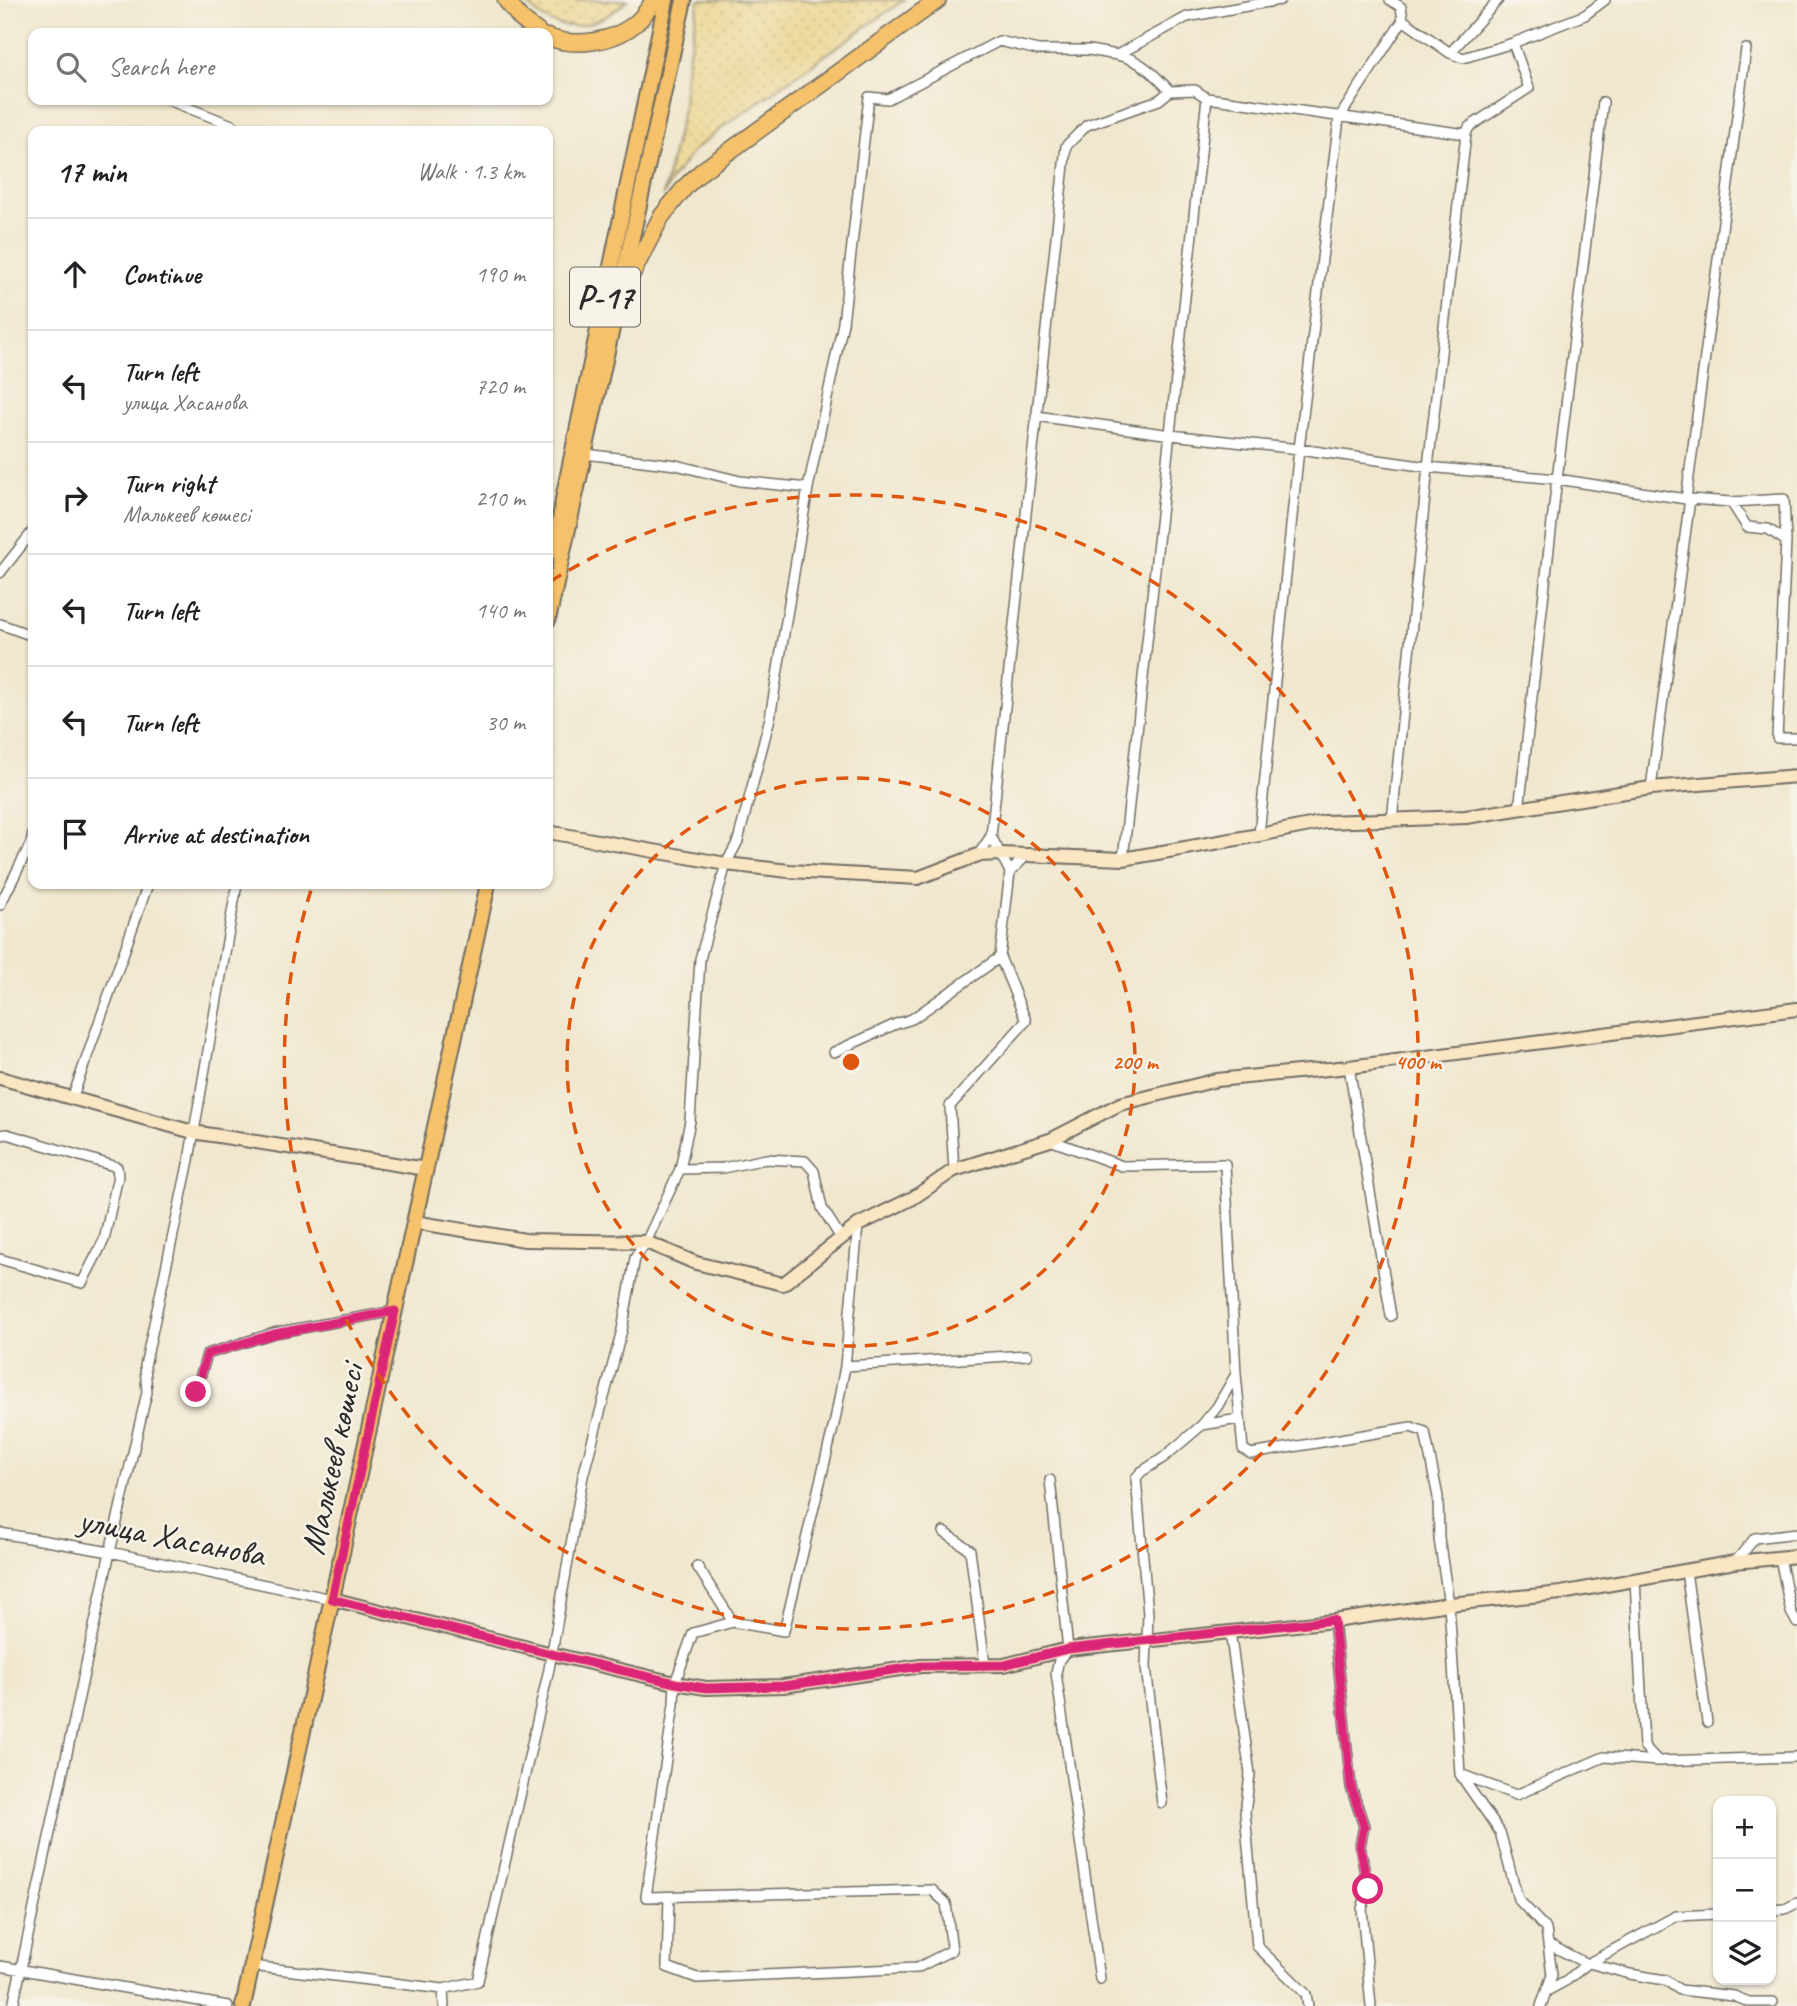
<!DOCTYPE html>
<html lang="en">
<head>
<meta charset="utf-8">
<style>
  :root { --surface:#fff; --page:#f6f6f6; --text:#202124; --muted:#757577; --line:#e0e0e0 }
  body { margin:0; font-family:Caveat,sans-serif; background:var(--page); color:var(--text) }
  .controls { position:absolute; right:21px; bottom:21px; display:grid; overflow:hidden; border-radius:14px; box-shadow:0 2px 5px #0004 }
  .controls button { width:63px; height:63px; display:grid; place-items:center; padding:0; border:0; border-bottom:2px solid var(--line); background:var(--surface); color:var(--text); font:35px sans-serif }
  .stop { position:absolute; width:21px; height:21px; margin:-16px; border:5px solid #db2777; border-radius:50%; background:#fff }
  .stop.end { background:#db2777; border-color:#fff; box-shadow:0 2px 7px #0008 }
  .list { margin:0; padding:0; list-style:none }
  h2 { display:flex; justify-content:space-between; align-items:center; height:91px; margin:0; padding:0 28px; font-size:30px }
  h2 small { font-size:23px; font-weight:400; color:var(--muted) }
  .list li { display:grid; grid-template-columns:46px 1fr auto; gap:21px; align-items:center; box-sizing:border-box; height:112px; padding:0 28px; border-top:2px solid var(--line) }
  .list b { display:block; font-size:26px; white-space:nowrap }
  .list p { margin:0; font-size:23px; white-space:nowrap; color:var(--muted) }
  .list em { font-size:23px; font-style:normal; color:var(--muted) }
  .icon { flex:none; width:38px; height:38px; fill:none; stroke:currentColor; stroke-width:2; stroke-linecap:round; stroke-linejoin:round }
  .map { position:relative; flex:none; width:1797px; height:2006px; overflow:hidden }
  .search { position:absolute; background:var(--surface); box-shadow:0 2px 5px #0004; left:28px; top:28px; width:525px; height:77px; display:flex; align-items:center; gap:18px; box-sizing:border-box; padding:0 24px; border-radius:14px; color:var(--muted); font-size:26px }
  .panel { position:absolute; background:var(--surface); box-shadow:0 2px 5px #0004; left:28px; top:126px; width:525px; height:763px; border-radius:14px }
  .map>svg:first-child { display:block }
</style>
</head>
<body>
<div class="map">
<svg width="1797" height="2006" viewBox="0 0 1797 2006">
  <defs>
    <pattern id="sand-dots" width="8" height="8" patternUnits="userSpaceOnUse" patternTransform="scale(1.75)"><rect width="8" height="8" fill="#eeda9e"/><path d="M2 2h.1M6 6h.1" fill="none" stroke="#cb8" stroke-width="1.8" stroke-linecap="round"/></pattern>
  </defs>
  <rect width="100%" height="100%" fill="#f7f3e8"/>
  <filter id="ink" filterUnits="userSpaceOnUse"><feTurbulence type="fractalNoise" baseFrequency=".0143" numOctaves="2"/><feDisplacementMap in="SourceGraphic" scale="14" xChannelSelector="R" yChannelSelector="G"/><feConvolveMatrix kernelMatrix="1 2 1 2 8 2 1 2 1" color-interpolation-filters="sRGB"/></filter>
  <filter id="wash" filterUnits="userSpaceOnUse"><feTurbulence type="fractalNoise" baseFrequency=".00686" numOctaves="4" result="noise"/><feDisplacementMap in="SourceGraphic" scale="28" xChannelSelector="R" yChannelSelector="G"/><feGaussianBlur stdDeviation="1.57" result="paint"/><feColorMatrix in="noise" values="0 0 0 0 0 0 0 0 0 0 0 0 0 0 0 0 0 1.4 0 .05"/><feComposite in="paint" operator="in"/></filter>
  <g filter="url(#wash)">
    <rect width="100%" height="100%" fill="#f0e7ce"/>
    <path fill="url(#sand-dots)" stroke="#8c8264" stroke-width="2" d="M525,0H628C596,29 554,40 525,0Z
      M699,0H904L727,124L694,150L671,180L663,196L683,109L685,74Z"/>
  </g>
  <g filter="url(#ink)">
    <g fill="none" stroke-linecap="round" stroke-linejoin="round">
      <defs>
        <path id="street" d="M1390,0L1401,7L1403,20
          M1513,43L1585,15L1605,0
          M1450,53L1498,0
          M1207,98L1195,90L1170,91C1155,75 1140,59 1117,55L1187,17L1280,0
          M168,100L232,125L243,131
          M1036,416L1171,435L1299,449L1428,467L1557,479L1686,499
          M585,454L676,465L740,481L808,488
          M1690,499L1731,502L1747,527L1768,529L1786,541L1777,738H1797
          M1731,502L1784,499L1786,541
          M0,573L33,531
          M0,624L33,636
          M1651,788L1690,499H1686L1746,49
          M1519,810L1557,479L1603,102
          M1259,835L1299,449L1339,118L1403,20L1450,53L1463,58L1513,43L1529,88L1469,127L1466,134L1428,467L1392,821
          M978,855L991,836
          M1123,859L1207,98L1466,134
          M1010,872L1027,855
          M0,905L31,843L33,833
          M834,1052L896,1024L912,1019L1000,957
          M1349,1067L1391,1316
          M72,1099L148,884
          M0,1135L7,1134L117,1167L118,1176L104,1240L82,1283L0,1259
          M1050,1140L1122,1166L1225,1164L1236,1374L1243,1449L1251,1454L1411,1427L1425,1432L1438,1497L1439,1539L1449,1604L1460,1774L1516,1795L1604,1757L1658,1761
          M680,1169L723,1168L766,1159L805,1161L814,1171L822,1208L841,1238
          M954,1170L950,1106L1026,1021L1000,957L1010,872L991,836L1066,146L1087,125L1159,100L1170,91
          M845,1366L1027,1355
          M196,1392L207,1354L274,1333L395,1311
          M1202,1425L1217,1407L1236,1374
          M1050,1480L1068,1649L1059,1660L1056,1673L1100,1979
          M944,1532L970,1550L985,1665
          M0,1533L110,1552L332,1599
          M1780,1558L1791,1612L1797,1623
          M1735,1562L1755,1538L1797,1533
          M697,1566L733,1622
          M1686,1571L1707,1722
          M1635,1580L1644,1746L1658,1761L1797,1757
          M1334,1621L1351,1787L1364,1826L1360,1846L1368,1889L1362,1909L1371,2006
          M1230,1631L1250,1774L1245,1813L1257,1946L1306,1994L1308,2006
          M1461,1776L1500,1832L1518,1899L1546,1929L1552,1975L1541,2006
          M1162,1803L1146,1667L1148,1614L1136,1478L1141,1472L1163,1458L1202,1425L1239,1419
          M669,1897L667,1967L697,1978L917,1968L952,1950L946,1903L932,1890L646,1897L674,1704L675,1683L693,1633L733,1622L784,1631L835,1420L845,1366L858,1225
          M1771,1910L1785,1909L1797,1903
          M1548,1944L1587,1964L1676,1916L1718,1914
          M1589,1963L1630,1974L1665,1980L1680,1990L1734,1996L1749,2002H1773
          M0,1966L228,2006
          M252,1966L443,1989L478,1981L549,1669L583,1476L622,1330L635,1258L646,1242L680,1169L690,1121L700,959L726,864L738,841L770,718L808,488L843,323L869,97L888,99L999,41L1038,50H1089L1117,55
          M443,1989L444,2006
          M1547,1991L1567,1980L1587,1964
          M13,2006L110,1552L147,1392L145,1366L189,1160L237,884"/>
        <path id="secondary" d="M548,832L726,864L789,871L918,878L978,855L1001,854L1123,859L1259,835L1325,822L1466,817L1651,788L1797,776
          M0,1078L193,1132L426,1169
          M414,1222L525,1240L646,1242L696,1263L783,1284L858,1225L913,1198L954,1170L1050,1140L1120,1104L1217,1080L1349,1067L1797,1009
          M332,1599L552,1654L675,1683L706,1688L783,1686L921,1666L1004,1665L1068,1649L1334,1621L1449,1604L1561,1593L1735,1562L1797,1556"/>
        <path id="primary" d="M555,551L564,494L666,0
          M548,620L684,0
          M243,2006L488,884"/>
        <path id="highway" d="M506,0L521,19L539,33
          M548,37C575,48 615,42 637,22C644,16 649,8 654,0
          M618,301L661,217L686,186L702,171L938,0"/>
      </defs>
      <use href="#street" stroke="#706d64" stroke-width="12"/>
      <use href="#secondary" stroke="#706d64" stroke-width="16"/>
      <use href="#primary" stroke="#706d64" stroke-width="18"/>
      <use href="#highway" stroke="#706d64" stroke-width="19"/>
      <use href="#street" stroke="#fff" stroke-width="9"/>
      <use href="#secondary" stroke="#fbe6c4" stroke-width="12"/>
      <use href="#primary" stroke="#f5c16b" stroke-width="14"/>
      <use href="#highway" stroke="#f5c16b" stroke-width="16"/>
    </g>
  </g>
  <g fill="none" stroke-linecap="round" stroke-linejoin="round" filter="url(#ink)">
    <path stroke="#db2777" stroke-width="9" d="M196,1392L207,1354L274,1334L395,1311L332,1599L552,1654L675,1683L706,1688L783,1686L921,1666L1004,1665L1068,1649L1334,1620L1351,1787L1364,1826L1360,1846L1368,1889"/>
  </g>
  <g fill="none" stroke="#df570e" stroke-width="3.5" stroke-dasharray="12 9">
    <circle cx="851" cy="1062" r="284"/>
    <path d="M551 581A567 567 0 1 1 312 887"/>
  </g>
  <g text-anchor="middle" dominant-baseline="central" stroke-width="5" stroke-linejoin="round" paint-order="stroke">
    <rect fill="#f7f3e8" stroke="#686764" stroke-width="2" x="570" y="267.5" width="70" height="59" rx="5"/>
    <g font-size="33" font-weight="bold" fill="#2b2b2b">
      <text x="605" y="297">P-17</text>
    </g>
    <g font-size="35" fill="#2b2b2b" stroke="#f7f3e8">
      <text transform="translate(332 1459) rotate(-78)">Малькеев көшесі</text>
      <text transform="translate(172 1537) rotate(11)">улица Хасанова</text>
    </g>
  </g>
  <circle cx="851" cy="1062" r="10" fill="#df570e" stroke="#f7f3e8" stroke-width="3.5"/>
  <g font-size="21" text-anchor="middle" font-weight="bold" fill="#df570e" stroke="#f7f3e8" stroke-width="5" stroke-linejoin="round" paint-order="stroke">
    <text x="1135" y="1069">200 m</text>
    <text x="1418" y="1069">400 m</text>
  </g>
</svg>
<div class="controls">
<button>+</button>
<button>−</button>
<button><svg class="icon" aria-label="layers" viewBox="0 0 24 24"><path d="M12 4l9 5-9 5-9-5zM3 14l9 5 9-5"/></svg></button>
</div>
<div class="stop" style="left:1368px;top:1889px"></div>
<div class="stop end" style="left:196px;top:1392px"></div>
<div class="search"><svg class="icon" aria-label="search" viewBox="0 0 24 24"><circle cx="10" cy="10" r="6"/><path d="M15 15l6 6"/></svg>Search here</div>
<section class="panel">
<h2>17 min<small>Walk · 1.3 km</small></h2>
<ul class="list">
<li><svg class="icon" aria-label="ahead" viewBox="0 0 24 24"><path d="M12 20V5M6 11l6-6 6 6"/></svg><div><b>Continue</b></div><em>190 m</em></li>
<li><svg class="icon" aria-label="left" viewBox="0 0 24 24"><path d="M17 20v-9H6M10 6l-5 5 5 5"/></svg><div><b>Turn left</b><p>улица Хасанова</p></div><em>720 m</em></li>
<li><svg class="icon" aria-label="right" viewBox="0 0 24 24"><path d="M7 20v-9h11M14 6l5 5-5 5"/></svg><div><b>Turn right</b><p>Малькеев көшесі</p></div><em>210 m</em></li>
<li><svg class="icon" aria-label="left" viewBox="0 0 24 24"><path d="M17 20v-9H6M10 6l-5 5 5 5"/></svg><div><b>Turn left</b></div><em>140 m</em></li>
<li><svg class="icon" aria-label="left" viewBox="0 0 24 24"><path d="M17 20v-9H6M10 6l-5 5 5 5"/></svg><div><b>Turn left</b></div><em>30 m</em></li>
<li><svg class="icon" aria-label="arrive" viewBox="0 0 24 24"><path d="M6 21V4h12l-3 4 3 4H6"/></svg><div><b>Arrive at destination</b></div></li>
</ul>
</section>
</div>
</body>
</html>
